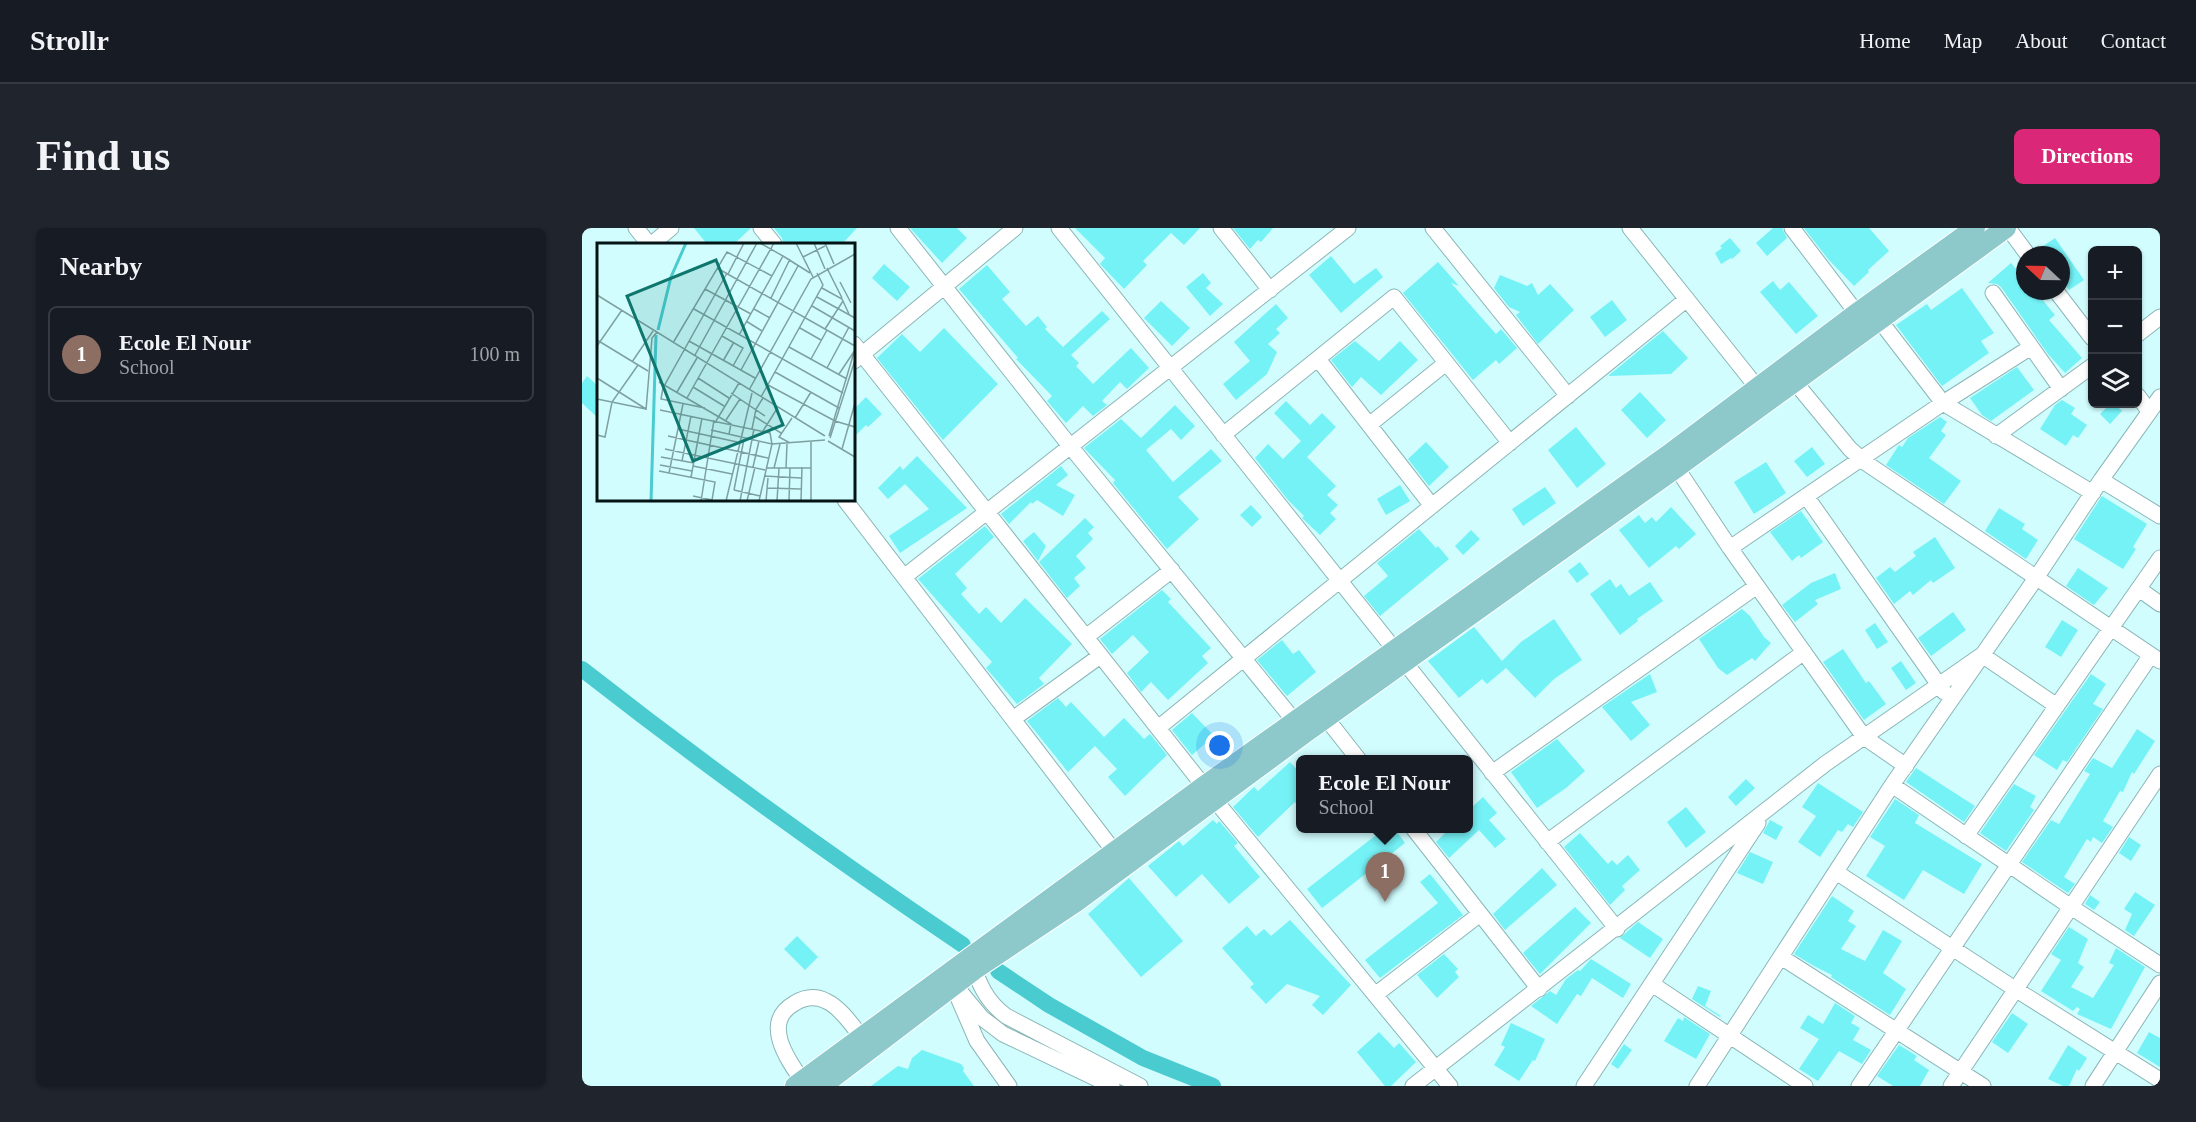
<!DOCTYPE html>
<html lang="en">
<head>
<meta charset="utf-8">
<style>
  :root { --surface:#171b24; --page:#20242c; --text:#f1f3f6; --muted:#9ea1a6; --line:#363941; --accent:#db2777 }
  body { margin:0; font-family:"Times New Roman",serif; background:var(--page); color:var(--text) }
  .controls { position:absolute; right:18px; top:18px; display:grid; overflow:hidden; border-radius:9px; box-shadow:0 2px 4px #0004 }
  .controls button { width:54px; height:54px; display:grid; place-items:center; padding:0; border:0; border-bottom:2px solid var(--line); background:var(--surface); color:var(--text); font:30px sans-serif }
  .compass { position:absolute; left:1434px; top:18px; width:54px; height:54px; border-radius:50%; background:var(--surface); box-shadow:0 2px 4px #0004; rotate:292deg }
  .you { position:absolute; left:638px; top:518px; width:21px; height:21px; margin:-15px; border:4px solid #fff; border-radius:50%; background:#1a73e8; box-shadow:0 0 0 9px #1a73e833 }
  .badge { display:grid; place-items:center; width:39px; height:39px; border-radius:50%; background:var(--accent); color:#fff; font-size:20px; font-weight:700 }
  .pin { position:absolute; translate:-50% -50px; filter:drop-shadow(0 2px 3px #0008) }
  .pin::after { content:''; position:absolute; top:32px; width:21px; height:18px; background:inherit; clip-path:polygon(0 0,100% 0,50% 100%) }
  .popup { position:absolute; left:714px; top:527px; width:177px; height:78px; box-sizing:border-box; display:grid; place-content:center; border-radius:9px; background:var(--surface); filter:drop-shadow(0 2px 4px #0005); font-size:20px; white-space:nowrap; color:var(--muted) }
  .popup b { font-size:22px; color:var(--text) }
  .popup::after { content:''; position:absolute; left:50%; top:100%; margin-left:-12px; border:12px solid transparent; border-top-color:var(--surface) }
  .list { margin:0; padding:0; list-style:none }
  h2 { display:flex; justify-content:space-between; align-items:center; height:78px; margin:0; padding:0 24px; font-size:26px }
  h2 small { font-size:20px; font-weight:400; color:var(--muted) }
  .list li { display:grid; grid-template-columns:39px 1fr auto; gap:18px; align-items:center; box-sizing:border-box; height:96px; margin:0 12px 12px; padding:0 12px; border:2px solid var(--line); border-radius:9px }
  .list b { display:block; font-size:22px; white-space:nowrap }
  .list p { margin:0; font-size:20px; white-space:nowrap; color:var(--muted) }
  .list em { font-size:20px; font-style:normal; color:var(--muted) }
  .icon { flex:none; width:33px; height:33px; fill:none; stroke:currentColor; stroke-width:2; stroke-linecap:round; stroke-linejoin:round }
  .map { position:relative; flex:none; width:1578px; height:858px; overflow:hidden; border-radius:9px }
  header { display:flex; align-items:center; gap:36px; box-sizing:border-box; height:84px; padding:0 30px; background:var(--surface); border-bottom:2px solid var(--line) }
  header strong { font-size:28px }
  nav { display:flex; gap:33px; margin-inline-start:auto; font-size:21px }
  .intro { display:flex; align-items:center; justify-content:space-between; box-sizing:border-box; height:144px; padding:0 36px }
  h1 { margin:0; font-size:42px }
  .button { padding:15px 27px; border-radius:9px; background:var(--accent); color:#fff; font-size:21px; font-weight:700 }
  main { display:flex; gap:36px; padding:0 36px }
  aside { flex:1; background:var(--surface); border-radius:9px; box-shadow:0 2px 4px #0004 }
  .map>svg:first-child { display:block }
</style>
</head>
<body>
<header>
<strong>Strollr</strong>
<nav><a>Home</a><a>Map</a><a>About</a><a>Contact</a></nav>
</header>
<div class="intro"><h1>Find us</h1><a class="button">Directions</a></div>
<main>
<aside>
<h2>Nearby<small></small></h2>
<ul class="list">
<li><span class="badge" style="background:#8d6e63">1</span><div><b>Ecole El Nour</b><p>School</p></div><em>100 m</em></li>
</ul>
</aside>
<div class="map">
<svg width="1578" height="858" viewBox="0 0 1578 858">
  <rect width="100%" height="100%" fill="#d1fdff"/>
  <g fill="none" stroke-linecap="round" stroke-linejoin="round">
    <path stroke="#49cbd0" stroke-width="16" d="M0,441C124,538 250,629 381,717
      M416,743L467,777L561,830L631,858"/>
  </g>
  <path fill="#75f2f6" d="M112,0H169L152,16H125Z
    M192,0H275L260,16H201L200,10Z
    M328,0H375L385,10L360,35Z
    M493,0H618L602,17L589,5L561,33L565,37L542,61L518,36L523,30Z
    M651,0H691L679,14L676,12L668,21Z
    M1191,0H1200L1205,10L1185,28L1174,15Z
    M1222,0H1287L1307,23L1286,42L1287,44L1272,58L1246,31Z
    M1148,10L1159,23L1150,31L1149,30L1139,36L1133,25L1140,20L1138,18Z
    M1473,10L1502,52L1487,62L1479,51V27H1456L1454,23Z
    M749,28L772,56L794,40L801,49L759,85L727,47Z
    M856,34L877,58L869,55L914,106L919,101L935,120L917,136L914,132L891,152L821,65Z
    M1429,35L1443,52V63H1453L1473,87L1467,92L1500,130L1483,145L1466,126L1419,59L1415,56L1406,55Z
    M302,36L328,59L315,73L290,50Z
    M405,37L428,64L420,71L444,98L456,88L465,99L463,101L481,119L520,83L528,91L489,127L497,135L494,138L511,156L549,120L567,140L545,161L538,154L520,173L525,177L511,188L501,178L484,195L465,173L470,168L434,131L436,130L377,61Z
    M621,45L629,55L624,60L641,76L628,88L604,59Z
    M918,47L945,58L950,55L956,67L968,56L992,82L956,116L934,87L938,84L927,79L912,60Z
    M1191,53L1198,62L1207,54L1236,88L1214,106L1178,64Z
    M1380,60L1412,105L1399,113L1407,125L1360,158L1314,97L1345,76L1349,82Z
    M1030,72L1045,92L1023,109L1008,89Z
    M579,73L608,100L590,118L562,90Z
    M694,76L706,90L694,101L698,105L686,116L695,124L685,146L654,172L641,156L668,133L652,114Z
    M362,100L416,156L361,212L295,130L320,106L338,124Z
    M1081,103L1106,130L1089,146L1026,148Z
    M773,113L797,133L818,113L836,132L799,167L779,149L770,159L749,132Z
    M1435,139L1452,162L1409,193L1400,187L1388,170Z
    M5,148L16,158V190L0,175V155Z
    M1058,164L1084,192L1065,210L1039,182Z
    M284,169L300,186L286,199L284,197L272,209V181Z
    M1480,172L1493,180L1489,186L1505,197L1496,210L1491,207L1484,218L1458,201L1473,177Z
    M704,173L728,197L740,185L754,199L725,229L754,258L745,267L756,277L748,285L754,291L738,307L720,290L722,288L706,272L673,230L686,216L701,231L719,213L692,185Z
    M1528,176H1533L1540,183L1528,196L1518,186Z
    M593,177L613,198L599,212L589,201L564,222L591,254L629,221L640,233L596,269L617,291L585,321L531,255L533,252L502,220L539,191L559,210Z
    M1358,189L1365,194L1359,203L1364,207L1347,230L1379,253L1362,276L1304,237L1317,217L1320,219L1326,210Z
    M994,199L1024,236L995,260L966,222Z
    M844,214L867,239L847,258L826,231Z
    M1230,219L1243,236L1225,249L1212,233Z
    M335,228L385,280L318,325L307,308L347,281L323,256L306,271L296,260L318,238L321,242Z
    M1184,234L1204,265L1172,286L1152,254Z
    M479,238L486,247L474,257L493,267L481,288L455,272L450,276L449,274L427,296L419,286Z
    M818,257L828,273L804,287L795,271Z
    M963,259L974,275L941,298L930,281Z
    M1520,268L1565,296L1551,319L1554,321L1541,341L1492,311Z
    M669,277L680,289L670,299L658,287Z
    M1089,279L1114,306L1097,321L1094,318L1067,340L1037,302L1057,287L1063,295L1070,289L1074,294Z
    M1417,280L1443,296L1440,301L1456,312L1444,331L1403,303Z
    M1219,283L1241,314L1219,330L1217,327L1210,333L1188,304Z
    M503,290L512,299L506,305L511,311L494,328L504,340L492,350L498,358L485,370L457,334Z
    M403,298L412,309L373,346L385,360L379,366L397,386L404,379L419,395L443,370L490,416L457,450L462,456L435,476L404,440L410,434L336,351Z
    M837,301L854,320L856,318L867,331L798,388L782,368L806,348L795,335Z
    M889,302L898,311L881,327L873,318Z
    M452,304L464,318L456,333L441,313Z
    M1353,309L1373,340L1351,355L1349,352L1331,367L1328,363L1312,376L1294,350L1308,339L1313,344L1334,328L1331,324Z
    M998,334L1007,346L995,355L986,343Z
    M1496,340L1526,360L1512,377L1484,358Z
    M1253,345L1259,361L1233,372L1236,376L1213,394L1200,377L1229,355Z
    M1028,351L1034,360L1039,356L1047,368L1068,354L1081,373L1055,391L1056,393L1038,407L1008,366Z
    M580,362L589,371L586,374L629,420L620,428L626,435L586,472L569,454L559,464L545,445L567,424L551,407L530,426L518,411Z
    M1160,381L1168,388L1182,409L1189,415L1173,433L1170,430L1145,447L1136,440L1117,411Z
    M1371,384L1384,402L1349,428L1336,410Z
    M972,391L1000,432L972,451L953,470L924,440L905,456L900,451L877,470L846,433L892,399L920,433L939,414Z
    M1480,392L1496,402L1479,429L1463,419Z
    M1293,395L1306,414L1295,421L1283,402Z
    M700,412L711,426L717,422L734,444L705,468L675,432Z
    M1261,421L1284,455L1287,453L1304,476L1282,492L1241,434Z
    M1319,433L1334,455L1324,462L1309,440Z
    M1068,446L1075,464L1049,474L1068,497L1049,513L1020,479Z
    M1509,446L1524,456L1511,476L1521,481L1485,534L1481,532L1475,542L1452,527Z
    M476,470L484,479L489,474L522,509L542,490L562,511L568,506L585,527L543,568L526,549L535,541L513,518L486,544L445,493Z
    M610,485L632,508L610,527L590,502Z
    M1555,501L1573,513L1552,546L1550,544L1541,564L1538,563L1521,593L1531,599L1520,615L1511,609L1509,614L1505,611L1482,649L1493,656L1486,665L1440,634L1469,592L1477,596L1508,546L1502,543L1511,530L1530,540Z
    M975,511L1003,543L984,560L955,580L929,544Z
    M708,534L719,546V581L713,574L676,609L651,579L672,559L676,563Z
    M1334,540L1393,578L1382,594L1324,554Z
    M1164,551L1173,560L1154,578L1146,569Z
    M1236,555L1281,584L1271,599L1266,596L1260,604L1256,602L1238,629L1216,614L1234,588L1220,579Z
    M1432,556L1454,568L1448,579L1452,582L1424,623L1398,605Z
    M901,569L915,585L907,592L924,611L913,620L897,602L867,630L854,614L868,600H887V582Z
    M1313,571L1337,587L1333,595L1400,636L1382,666L1341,642L1322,672L1284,648L1303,618L1288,609Z
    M1104,579L1124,604L1104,620L1085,594Z
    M631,592L635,596L637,593L656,615L652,618L678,649L647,676L620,646L594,669L566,638L597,613L601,618Z
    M1188,592L1201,599L1194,612L1181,605Z
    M803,600H812L823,615L740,680L725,661Z
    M998,605L1026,636L1030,632L1035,637L1046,627L1058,642L1040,658L1043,662L1028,677L982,619Z
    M1547,609L1559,617L1549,633L1537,625Z
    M1168,624L1191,634L1181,656L1155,645Z
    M960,640L975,657L923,702L911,686Z
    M848,646L881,687L798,750L783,732L856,675L838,654Z
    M547,650L601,713L559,749L506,686Z
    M1553,664L1573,677L1552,708L1543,702L1550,686L1542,681Z
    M1508,667L1518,674L1512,682L1503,676Z
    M1250,668L1272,683L1266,693L1274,698L1259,721L1283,733L1301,702L1320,713L1301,745L1324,761L1308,787L1249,749L1250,747L1232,738L1212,726Z
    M993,679L1009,695L958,746L941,725Z
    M708,692L769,757L741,787L730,777L738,768L705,756L684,776L668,759L672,756L640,720L665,698L674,708L682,701L689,708Z
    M1056,694L1081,711L1068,730L1038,710Z
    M1487,699L1506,711L1496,735L1502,739L1489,759L1511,770L1532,737L1527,735L1534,720L1563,739L1529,801L1495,786L1498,781L1495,779L1491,783L1459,763L1479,732L1469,726Z
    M215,708L236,729L223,742L202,721Z
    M862,726L876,741L873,744L877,749L855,770L835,747Z
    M1009,731L1049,756L1041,770L1010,750L999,768L995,766L975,796L949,778L968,763L974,767L984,751L996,742L998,743Z
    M1116,758L1129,763L1123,778L1139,788L1138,789L1110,771Z
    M1253,775L1273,788L1269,795L1278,800L1271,812L1289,822L1280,836L1257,823L1236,853L1217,841L1237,811L1218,800L1226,787L1241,796Z
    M1430,785L1446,796L1426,825L1410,814Z
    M1102,789L1128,806L1114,831L1082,813L1096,790L1101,793Z
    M929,795L963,811L953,833L951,832L937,853L912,837L923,819L919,817Z
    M797,804L812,820L817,815L834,834L809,858H803L775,824Z
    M1567,804L1578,810V839L1555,825Z
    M1042,816L1050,822L1036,841L1029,836Z
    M1317,817L1335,828L1332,832L1347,842L1338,858H1311L1295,848Z
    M1486,817L1505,830L1497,843L1495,841L1487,858H1481L1466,851Z
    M340,822L379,836L382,840L381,843L392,858H289L316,838L326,841L330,830Z"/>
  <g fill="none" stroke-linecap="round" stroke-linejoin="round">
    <defs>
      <path id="minor" d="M54,0L67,16
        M179,0L192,16
        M316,0L488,218L719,501
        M477,0L1035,701
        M639,0L688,62
        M851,0L986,168
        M1048,0L1182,168
        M1210,0L1280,92
        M1426,0L1446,27
        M70,16L89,0
        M1474,63L1510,110
        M1411,65L1479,161
        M1292,85L1361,175L1511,265
        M1556,106L1578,89
        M272,116L632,571L868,858
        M736,131L850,278
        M272,133L433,0
        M1212,153L1268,221L1284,235L1578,433
        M1556,168L1567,183
        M787,197L864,135
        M641,207L812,69L928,215
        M1414,208L1510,138
        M1090,233L1148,320L1282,509L1324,538
        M1519,252L1578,288
        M1224,268L1362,464
        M263,272L538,631
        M1148,320L1361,175L1449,119
        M322,349L766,0
        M1557,361L1578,376
        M504,409L590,342
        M744,490L777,532
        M431,491L518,428
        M576,500L1105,71
        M910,545L1175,358
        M1310,557L1489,679L1578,737
        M831,600L957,761
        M1384,608L1578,330
        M965,614L1222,424
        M1254,644L1433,761L1578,852
        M1199,729L1401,858
        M389,732C397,756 404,773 424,788L558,858
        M366,749L400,790L421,806L530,858
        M1070,756L1223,858
        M375,767L395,813L427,858
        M793,767L898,686
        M224,858C208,835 177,795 213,775C223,769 234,768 244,773C260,780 274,803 285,816
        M831,858L1243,536L1400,427L1475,478
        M1002,858L1176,595
        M1115,858L1310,557L1454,350L1519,252L1578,169
        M1277,858L1569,427
        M1369,858L1578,546
        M1511,858L1578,755"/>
      <path id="major" d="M213,858L622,558L1086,227L1275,85L1393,0
        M240,858L392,742L494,674L723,505L1094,240L1424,0"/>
    </defs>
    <use href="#minor" stroke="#8bb6b7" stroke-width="17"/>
    <use href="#major" stroke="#fff" stroke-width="22"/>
    <use href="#minor" stroke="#fff" stroke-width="15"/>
    <use href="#major" stroke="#8dc9cb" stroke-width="20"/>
  </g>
  <g transform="translate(15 15)">
    <rect width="258" height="258" fill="#d1fdff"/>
    <path fill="none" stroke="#49cbd0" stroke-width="3" d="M61,87L74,34L89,0M54,258L59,92"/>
    <path fill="none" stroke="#7fa0a1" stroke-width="1.5" d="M199,0L216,34M217,0L228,26M228,0L237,21M186,13L213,30M206,14L228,3M120,25L258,103M230,25L245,55M131,31L147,0M243,39L254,60M225,45L245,56L252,71M108,46L154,71M0,52L228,193M220,54L258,75M174,55L193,16M215,63L258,88M97,66L246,150M157,66L173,75M149,78L165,88M203,85L224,97M228,86L246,58M142,92L186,13L163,0M125,93L146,105L136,123M0,97L51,128M92,98L158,135M76,100L130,9L175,33M0,103L25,67M192,104L250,136M98,112L160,0M214,116L230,87M126,118L137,99M35,119L56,88M230,125L252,84M144,127L201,23M178,129L242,165M242,131L258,107M0,135L49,166L0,156M101,135L132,155M62,139L134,181L132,191M171,142L238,178L258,184M96,144L127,163M152,147L214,36L258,11M80,149L100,115M134,150L168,173M164,154L226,42L220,30M90,155L177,0M108,165L64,156L66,145L130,30M49,167L55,95L60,89M63,167L173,190L175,201L114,187M157,173L184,190M198,175L214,149M129,177L143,156M119,178L142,140M81,186L140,199M155,186L159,166L166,155M166,188L181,164M0,192L8,194L15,159L41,122M71,193L171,215M232,193L258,106M233,195L258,117M231,198L258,214M214,199V258M193,200L182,194L195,175M68,206L168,227M245,206L258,160M64,214L97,220M85,218L94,173M63,222L95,228M96,223L135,231M156,224L162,198M169,225H214M177,225L183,201M189,225L190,201M62,228L118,239L115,257L96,253M72,230L86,161M167,233L204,235M94,234L105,175M170,245L204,246M137,247L147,196M137,247L163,253M104,258L117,177M129,258L155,150M143,258L157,186M150,258L158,224M162,258L175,201L228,197M169,258L171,235M180,258L182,225M192,258L193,225M204,258L205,224"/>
    <path fill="#0f766e" fill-opacity="0.15" stroke="#0f766e" stroke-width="3" d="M119,17L186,182L96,218L30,53Z"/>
    <rect width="258" height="258" fill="none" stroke="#041415" stroke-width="3"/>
  </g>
</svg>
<div class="controls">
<button>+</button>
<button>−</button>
<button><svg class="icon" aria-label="layers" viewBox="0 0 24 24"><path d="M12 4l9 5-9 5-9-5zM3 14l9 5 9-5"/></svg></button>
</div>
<svg class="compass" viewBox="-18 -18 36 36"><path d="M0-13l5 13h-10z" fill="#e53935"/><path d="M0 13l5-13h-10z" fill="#9ea1a6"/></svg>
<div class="you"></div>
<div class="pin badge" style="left:803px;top:674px;background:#8d6e63">1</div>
<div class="popup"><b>Ecole El Nour</b>School</div>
</div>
</main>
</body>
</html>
